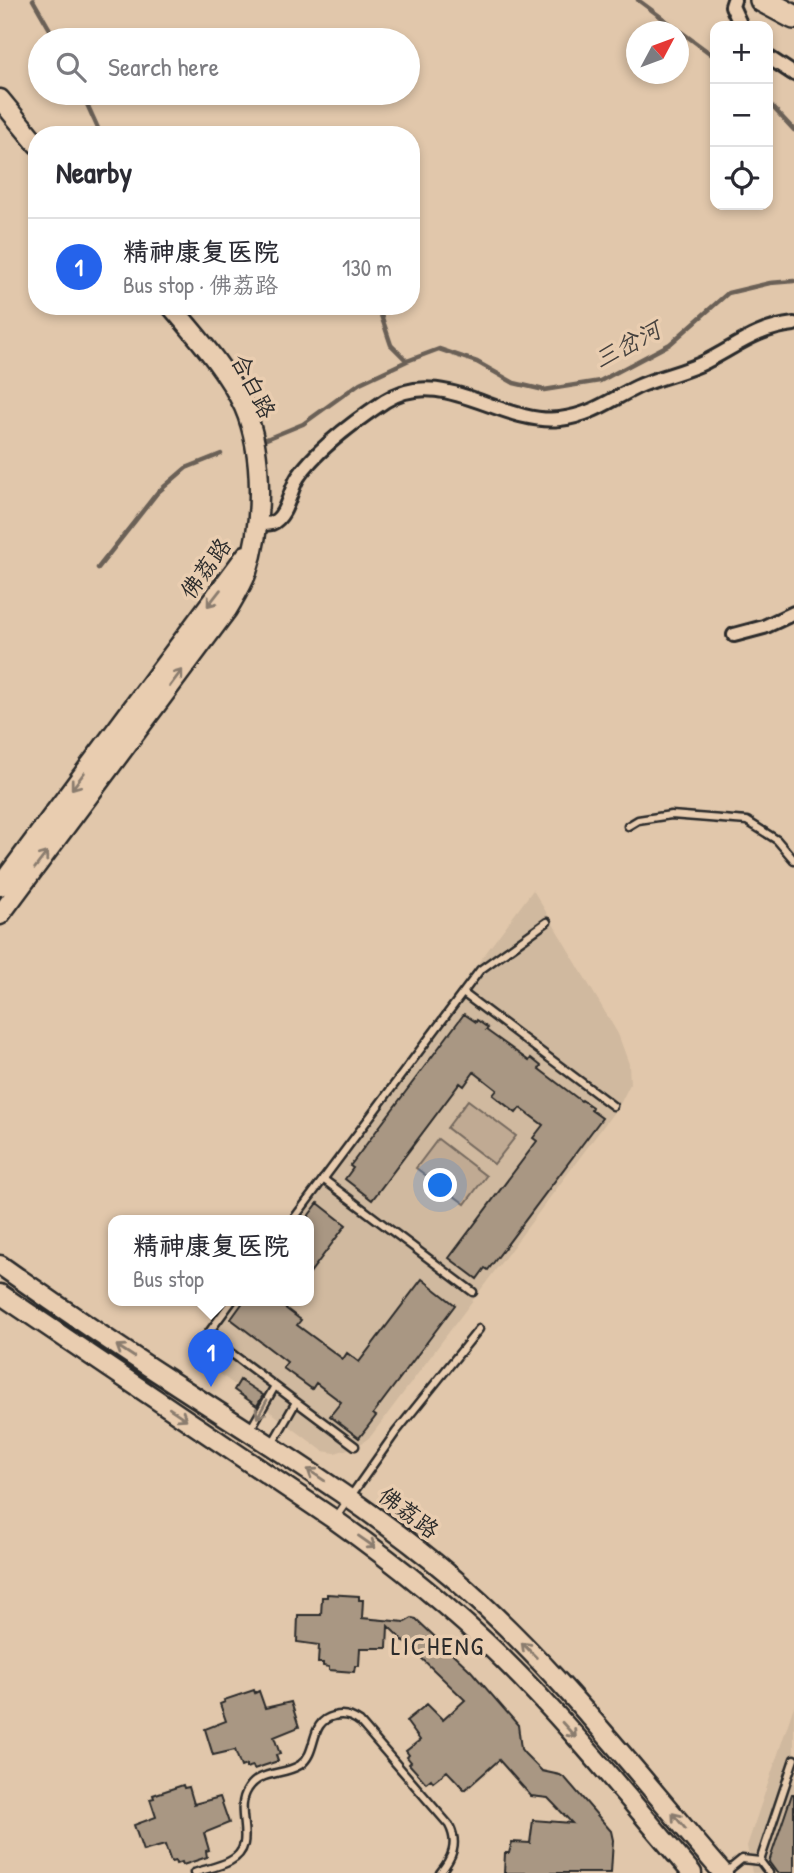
<!DOCTYPE html>
<html lang="en">
<head>
<meta charset="utf-8">
<style>
  :root { --surface:#fff; --page:#f7f7f7; --text:#2b2b33; --muted:#7c7c81; --line:#e1e1e2; --accent:#2563eb }
  body { margin:0; font-family:"Patrick Hand","LXGW WenKai TC",sans-serif; background:var(--page); color:var(--text) }
  .controls { position:absolute; right:21px; top:21px; display:grid; overflow:hidden; border-radius:14px; box-shadow:0 4px 10px #0003 }
  .controls button { width:63px; height:63px; display:grid; place-items:center; padding:0; border:0; border-bottom:2px solid var(--line); background:var(--surface); color:var(--text); font:35px sans-serif }
  .compass { position:absolute; left:626px; top:21px; width:63px; height:63px; border-radius:50%; background:var(--surface); box-shadow:0 4px 10px #0003; rotate:49deg }
  .you { position:absolute; left:441px; top:1186px; width:24px; height:24px; margin:-18px; border:5px solid #fff; border-radius:50%; background:#1a73e8; box-shadow:0 0 0 10px #1a73e833 }
  .badge { display:grid; place-items:center; width:46px; height:46px; border-radius:50%; background:var(--accent); color:#fff; font-size:23px; font-weight:700 }
  .pin { position:absolute; translate:-50% -58px; filter:drop-shadow(0 2px 4px #0008) }
  .pin::after { content:''; position:absolute; top:37px; width:24px; height:21px; background:inherit; clip-path:polygon(0 0,100% 0,50% 100%) }
  .popup { position:absolute; left:108px; top:1215px; width:206px; height:91px; box-sizing:border-box; display:grid; place-content:center; border-radius:14px; background:var(--surface); filter:drop-shadow(0 2px 5px #0005); font-size:23px; white-space:nowrap; color:var(--muted) }
  .popup b { font-size:26px; color:var(--text) }
  .popup::after { content:''; position:absolute; left:50%; top:100%; margin-left:-14px; border:14px solid transparent; border-top-color:var(--surface) }
  .list { margin:0; padding:0; list-style:none }
  h2 { display:flex; justify-content:space-between; align-items:center; height:91px; margin:0; padding:0 28px; font-size:30px }
  h2 small { font-size:23px; font-weight:400; color:var(--muted) }
  .list li { display:grid; grid-template-columns:46px 1fr auto; gap:21px; align-items:center; box-sizing:border-box; height:98px; padding:0 28px; border-top:2px solid var(--line) }
  .list b { display:block; font-size:26px; white-space:nowrap }
  .list p { margin:0; font-size:23px; white-space:nowrap; color:var(--muted) }
  .list em { font-size:23px; font-style:normal; color:var(--muted) }
  .icon { flex:none; width:38px; height:38px; fill:none; stroke:currentColor; stroke-width:2; stroke-linecap:round; stroke-linejoin:round }
  .map { position:relative; flex:none; width:794px; height:1873px; overflow:hidden }
  .search { position:absolute; background:var(--surface); box-shadow:0 4px 10px #0003; left:28px; top:28px; width:392px; height:77px; display:flex; align-items:center; gap:18px; box-sizing:border-box; padding:0 24px; border-radius:38px; color:var(--muted); font-size:26px }
  .panel { position:absolute; background:var(--surface); box-shadow:0 4px 10px #0003; left:28px; top:126px; width:392px; height:189px; border-radius:28px }
  .map>svg:first-child { display:block }
</style>
</head>
<body>
<div class="map">
<svg width="794" height="1873" viewBox="0 0 794 1873">
  <rect width="100%" height="100%" fill="#e1c7ab"/>
  <filter id="ink" filterUnits="userSpaceOnUse"><feTurbulence type="fractalNoise" baseFrequency=".0143" numOctaves="2"/><feDisplacementMap in="SourceGraphic" scale="14" xChannelSelector="R" yChannelSelector="G"/><feConvolveMatrix kernelMatrix="1 2 1 2 8 2 1 2 1" color-interpolation-filters="sRGB"/></filter>
  <g filter="url(#ink)">
    <path fill="#d0b99f" d="M533,890L618,1034L629,1064L630,1084L620,1104L371,1436L358,1446L335,1453L323,1451L188,1350L225,1301H309V1221H285Z
      M794,1706V1873H752L747,1846Z"/>
    <path fill="#c0aa93" stroke="#766a5f" stroke-width="2" d="M468,1100L516,1136L494,1164L447,1128Z
      M438,1139L486,1176L465,1204L416,1168Z"/>
    <g fill="none" stroke-linecap="round" stroke-linejoin="round">
      <path stroke="#6a6057" stroke-width="4.5" d="M33,0L56,40
        M638,0L715,57
        M82,93L101,135
        M768,102L794,130
        M378,306L391,345L407,361L439,349L477,362L514,383L544,390L600,381L670,344L728,293L770,283L794,281
        M264,440L303,424L360,383L407,361
        M98,568L157,493L186,468L221,454"/>
    </g>
    <path fill="#a99783" stroke="#2b2b2b" stroke-width="2" d="M464,1014L476,1022L477,1020L488,1028L486,1030L529,1061L531,1058L541,1066L539,1069L581,1101L582,1100L592,1107L591,1110L602,1118L488,1270L485,1268L477,1279L449,1258L537,1141L533,1138L543,1125L520,1108L516,1113L493,1095L497,1090L474,1072L464,1086L460,1083L372,1200L345,1179L353,1168L350,1166Z
      M318,1203L346,1225L309,1274V1215Z
      M422,1279L455,1305L373,1414L376,1416L359,1438L330,1416L341,1402L316,1383L312,1389L283,1368L287,1362L231,1319L244,1301H289L284,1307L301,1320L297,1325L343,1359L347,1353L359,1362Z
      M240,1380L263,1395L257,1406L234,1390Z
      M327,1594L359,1596V1600H363L362,1618L405,1622L412,1618L416,1619L471,1671L518,1725L521,1749L525,1754L542,1771L560,1775L566,1779L611,1831L613,1840L611,1873H504L505,1853H509L512,1842L530,1843L533,1820L572,1823L548,1798L531,1796L499,1760L465,1790L447,1771L433,1782L431,1779L426,1783L409,1764L411,1762L407,1757L409,1755L406,1751L420,1740L406,1721L427,1704L443,1720L465,1700L388,1626L387,1648H360L359,1666H355L354,1672L329,1670V1667L323,1666V1663H318L319,1645L297,1642L298,1615H321L322,1597H327Z
      M254,1690L255,1693L259,1691L265,1708L291,1702L299,1727L274,1737L280,1754L276,1755L278,1761L254,1769L253,1766L246,1768V1765L241,1767L235,1750L213,1755L205,1729L226,1721L220,1704L225,1702L224,1700Z
      M183,1785L184,1788L189,1787L194,1804L220,1797L229,1823L204,1833L209,1850L206,1851L207,1857L183,1865L182,1862L176,1864L175,1861L171,1862L165,1845L143,1851L134,1825L156,1817L150,1799L154,1798L153,1795Z
      M792,1794H794V1873H777L769,1862Z"/>
    <g fill="none" stroke-linecap="round" stroke-linejoin="round">
      <defs>
        <path id="lane" d="M628,826L638,820L671,815L747,821L777,840L794,860
          M463,993L613,1106
          M323,1179L473,1292
          M292,1221L480,970L547,922
          M232,1301L207,1335L355,1446
          M250,1430L275,1386
          M272,1444L296,1402
          M336,1517L396,1432L479,1329
          M760,1861L769,1873
          M726,1872L742,1859L760,1861L794,1759
          M194,1873C206,1869 219,1867 230,1861C260,1845 232,1813 248,1789C260,1770 282,1776 300,1765C319,1752 308,1722 334,1716C344,1713 352,1716 360,1722L449,1825C459,1844 452,1858 440,1873"/>
        <path id="street" d="M734,0L732,6L741,26
          M768,57L794,74
          M256,524C261,524 268,524 272,523C287,517 290,489 298,477C316,450 358,419 385,401C442,364 502,426 560,419C592,415 610,400 637,387C660,376 685,373 707,361C738,345 758,328 794,324
          M734,635L764,627L794,613"/>
        <path id="secondary" d="M0,99L37,144
          M0,886L246,555
          M0,915L227,610C234,598 242,586 247,572C263,525 264,453 244,407C227,370 198,338 171,306
          M0,1265C65,1311 130,1355 197,1398C285,1455 373,1510 452,1577C554,1664 635,1772 723,1873
          M0,1294L335,1520C394,1562 450,1607 502,1658C570,1725 630,1801 692,1873"/>
        <path id="highway" d="M762,0L794,17"/>
      </defs>
      <use href="#lane" stroke="#2b2b2b" stroke-width="11"/>
      <use href="#street" stroke="#2b2b2b" stroke-width="18"/>
      <use href="#secondary" stroke="#2b2b2b" stroke-width="23"/>
      <use href="#highway" stroke="#2b2b2b" stroke-width="28"/>
      <use href="#lane" stroke="#e9cdb0" stroke-width="6"/>
      <use href="#street" stroke="#e9cdb0" stroke-width="12"/>
      <use href="#secondary" stroke="#e9cdb0" stroke-width="18"/>
      <use href="#highway" stroke="#e9cdb0" stroke-width="23"/>
    </g>
    <defs><path id="oneway-shaft" d="M-6 0H5M1.5-3L5.5 0L1.5 3" fill="none" stroke-width="1.6" stroke-linecap="round" stroke-linejoin="round" transform="scale(1.75)"/></defs>
    <g stroke="#8a7c6e">
      <use href="#oneway-shaft" transform="translate(214 598) rotate(128)"/>
      <use href="#oneway-shaft" transform="translate(176 678) rotate(-53)"/>
      <use href="#oneway-shaft" transform="translate(78 781) rotate(127)"/>
      <use href="#oneway-shaft" transform="translate(41 860) rotate(-53)"/>
      <use href="#oneway-shaft" transform="translate(125 1351) rotate(-147)"/>
      <use href="#oneway-shaft" transform="translate(262 1409) rotate(119)"/>
      <use href="#oneway-shaft" transform="translate(178 1414) rotate(34)"/>
      <use href="#oneway-shaft" transform="translate(316 1475) rotate(-146)"/>
      <use href="#oneway-shaft" transform="translate(367 1542) rotate(35)"/>
      <use href="#oneway-shaft" transform="translate(529 1650) rotate(-135)"/>
      <use href="#oneway-shaft" transform="translate(569 1730) rotate(48)"/>
      <use href="#oneway-shaft" transform="translate(679 1821) rotate(-130)"/>
    </g>
  </g>
  <g text-anchor="middle" dominant-baseline="central" stroke-width="7" stroke-linejoin="round" paint-order="stroke">
    <g font-size="23" fill="#2b2b2b" stroke="#e9cdb0">
      <text transform="translate(254 386) rotate(63)">合白路</text>
      <text transform="translate(205 568) rotate(-54)">佛荔路</text>
      <text transform="translate(409 1512) rotate(37)">佛荔路</text>
    </g>
    <g font-size="24" font-style="italic" fill="#45413e" stroke="#e9cdb0">
      <text transform="translate(627 344) rotate(-28)">三岔河</text>
    </g>
    <g font-size="26" letter-spacing="2" fill="#2b2b2b" stroke="#e9cdb0">
      <text x="438" y="1645">LICHENG</text>
    </g>
  </g>
</svg>
<div class="controls">
<button>+</button>
<button>−</button>
<button><svg class="icon" aria-label="locate" viewBox="0 0 24 24"><circle cx="12" cy="12" r="6"/><path d="M12 2v4M12 18v4M2 12h4M18 12h4"/></svg></button>
</div>
<svg class="compass" viewBox="-18 -18 36 36"><path d="M0-13l5 13h-10z" fill="#e53935"/><path d="M0 13l5-13h-10z" fill="#7c7c81"/></svg>
<div class="you"></div>
<div class="pin badge" style="left:211px;top:1387px">1</div>
<div class="popup"><b>精神康复医院</b>Bus stop</div>
<div class="search"><svg class="icon" aria-label="search" viewBox="0 0 24 24"><circle cx="10" cy="10" r="6"/><path d="M15 15l6 6"/></svg>Search here</div>
<section class="panel">
<h2>Nearby<small></small></h2>
<ul class="list">
<li><span class="badge">1</span><div><b>精神康复医院</b><p>Bus stop · 佛荔路</p></div><em>130 m</em></li>
</ul>
</section>
</div>
</body>
</html>
